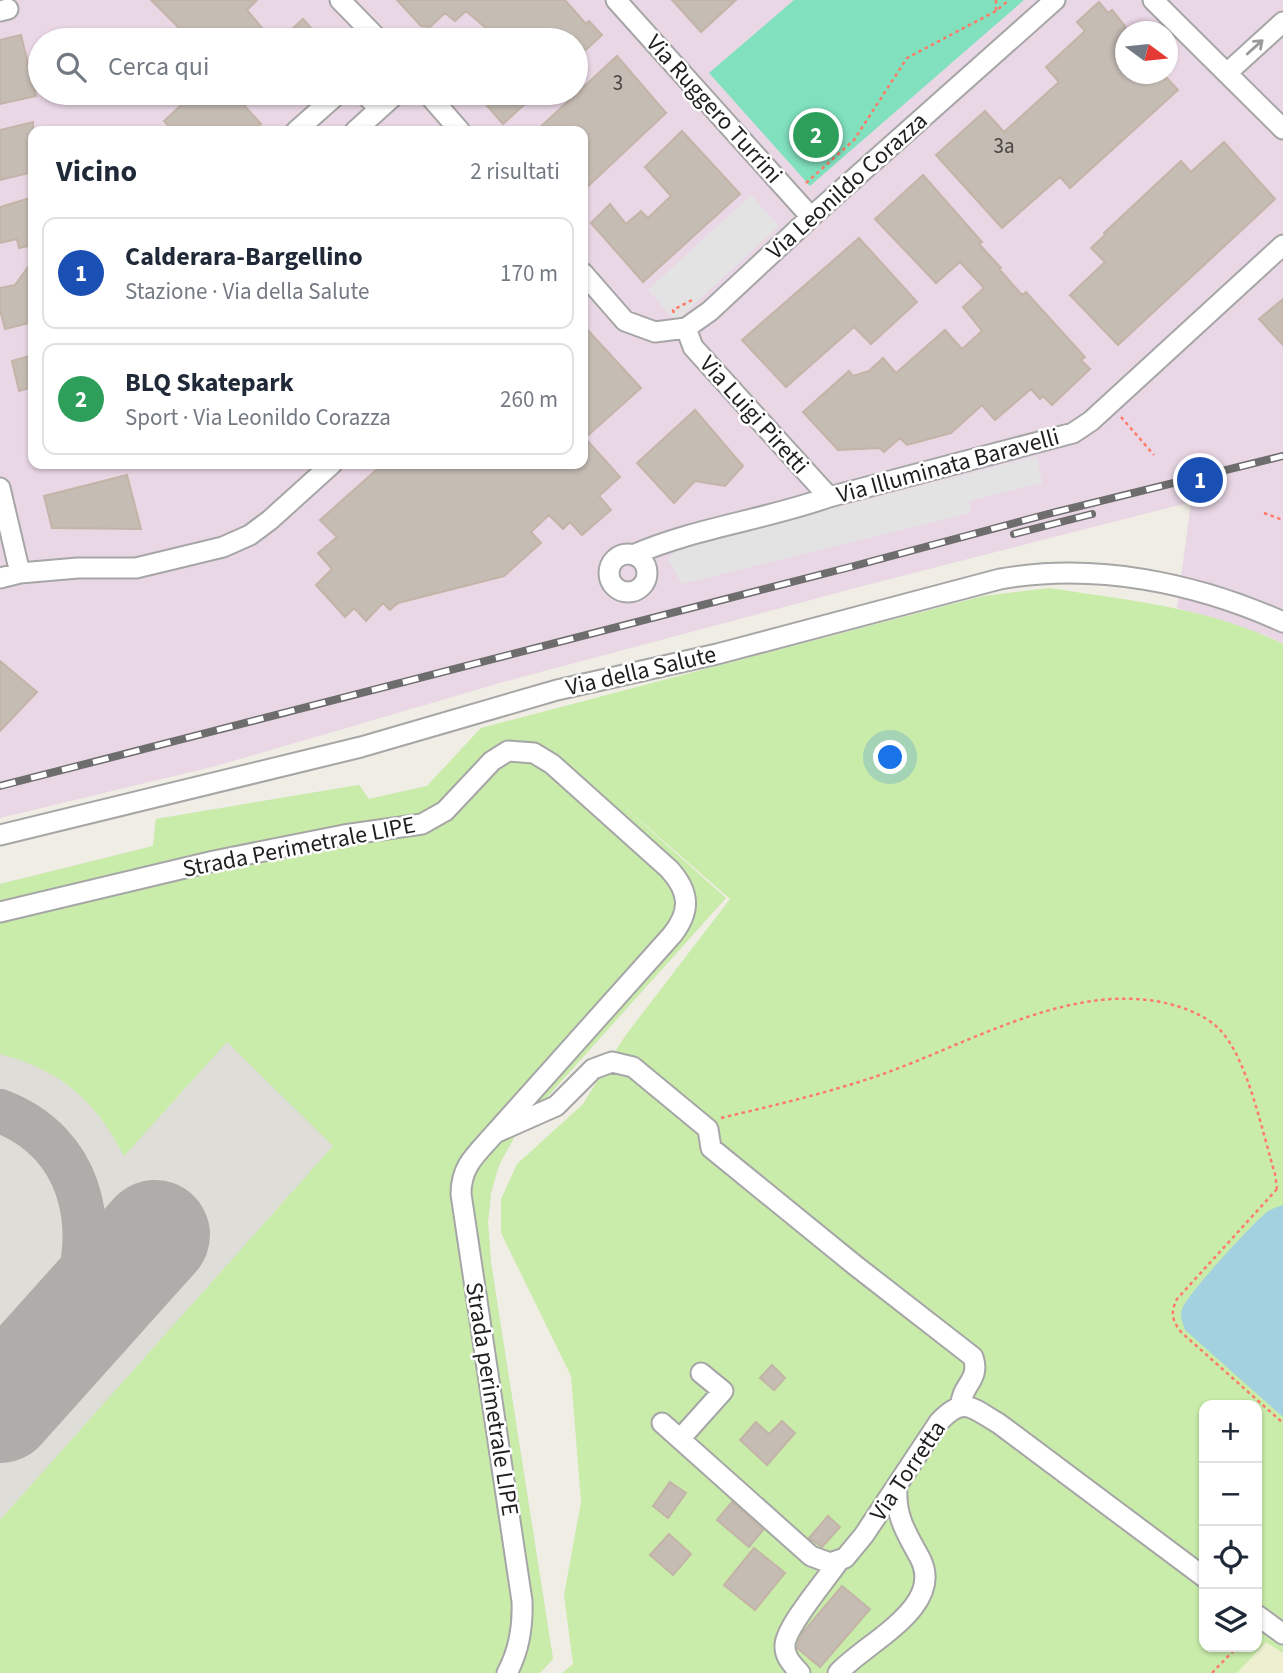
<!DOCTYPE html>
<html lang="it">
<head>
<meta charset="utf-8">
<style>
  :root { --surface:#fff; --page:#f6f6f7; --text:#1f2937; --muted:#747a83; --line:#e0e1e3; --accent:#d93025 }
  body { margin:0; font-family:"Source Sans 3",sans-serif; background:var(--page); color:var(--text) }
  .controls { position:absolute; right:21px; bottom:21px; display:grid; overflow:hidden; border-radius:14px; box-shadow:0 2px 5px #0004 }
  .controls button { width:63px; height:63px; display:grid; place-items:center; padding:0; border:0; border-bottom:2px solid var(--line); background:var(--surface); color:var(--text); font:35px sans-serif }
  .compass { position:absolute; left:1115px; top:21px; width:63px; height:63px; border-radius:50%; background:var(--surface); box-shadow:0 2px 5px #0004; rotate:105deg }
  .you { position:absolute; left:891px; top:758px; width:24px; height:24px; margin:-18px; border:5px solid #fff; border-radius:50%; background:#1a73e8; box-shadow:0 0 0 10px #1a73e833 }
  .badge { display:grid; place-items:center; width:46px; height:46px; border-radius:50%; background:var(--accent); color:#fff; font-size:23px; font-weight:700 }
  .pin { position:absolute; translate:-50% -50%; border:4px solid #fff; box-shadow:0 2px 7px #0006 }
  .list { margin:0; padding:0; list-style:none }
  h2 { display:flex; justify-content:space-between; align-items:center; height:91px; margin:0; padding:0 28px; font-size:30px }
  h2 small { font-size:23px; font-weight:400; color:var(--muted) }
  .list li { display:grid; grid-template-columns:46px 1fr auto; gap:21px; align-items:center; box-sizing:border-box; height:112px; margin:0 14px 14px; padding:0 14px; border:2px solid var(--line); border-radius:14px }
  .list b { display:block; font-size:26px; white-space:nowrap }
  .list p { margin:0; font-size:23px; white-space:nowrap; color:var(--muted) }
  .list em { font-size:23px; font-style:normal; color:var(--muted) }
  .icon { flex:none; width:38px; height:38px; fill:none; stroke:currentColor; stroke-width:2; stroke-linecap:round; stroke-linejoin:round }
  .map { position:relative; flex:none; width:1283px; height:1673px; overflow:hidden }
  .search { position:absolute; background:var(--surface); box-shadow:0 2px 5px #0004; left:28px; top:28px; width:560px; height:77px; display:flex; align-items:center; gap:18px; box-sizing:border-box; padding:0 24px; border-radius:38px; color:var(--muted); font-size:26px }
  .panel { position:absolute; background:var(--surface); box-shadow:0 2px 5px #0004; left:28px; top:126px; width:560px; height:343px; border-radius:14px }
  .map>svg:first-child { display:block }
</style>
</head>
<body>
<div class="map">
<svg width="1283" height="1673" viewBox="0 0 1283 1673">
  <rect width="100%" height="100%" fill="#f0ede5"/>
  <path fill="#ead7e6" fill-rule="evenodd" d="M0,0H1283V644L1267,636L1177,608L1191,502L859,587L500,683L216,766L0,818ZM1126,32H1168V74H1126ZM40,40H576V93H40ZM33,131H583V464H33Z"/>
  <path fill="#dfddd7" d="M481,728L726,898L548,1096L559,1110L516,1134L499,1165L491,1193L488,1222L491,1263L553,1659L540,1673H0V884L153,846L156,819L359,785L369,799L427,786Z"/>
  <path fill="#edefd0" d="M1266,1641L1283,1653V1673H1237Z"/>
  <path fill="#c9ecaa" fill-rule="evenodd" d="M1049,588C1127,600 1211,608 1283,644V1653L1266,1642L1237,1673H562L573,1664L564,1595L581,1502L571,1376L501,1233V1199L517,1164L583,1104L625,1036L730,899L611,795L726,898L548,1096L559,1110L516,1134L499,1165L491,1193L488,1222L491,1263L553,1659L540,1673H0V1520L333,1146L227,1042L124,1156C96,1101 61,1070 0,1054V884L153,846L156,819L359,785L369,799L427,786L481,728L983,596ZM1204,1405H1257V1647H1204Z"/>
  <path fill="#81e1be" d="M794,0H1024L810,186L709,73Z"/>
  <path fill="#e3e3e3" d="M751,195L779,226L676,321L648,290Z
    M1037,456L1042,483L969,501L971,513L682,584L668,559L679,548Z"/>
  <path fill="#a4d1df" d="M1283,1205V1417L1185,1330C1183,1323 1179,1316 1182,1309C1188,1293 1253,1223 1268,1211C1273,1208 1278,1207 1283,1205Z"/>
  <g fill="none" stroke-linecap="round" stroke-linejoin="round">
    <path stroke="#aeada9" stroke-width="44" d="M0,1111C81,1142 100,1224 73,1301C66,1323 52,1343 40,1363"/>
    <path stroke="#aeada9" stroke-width="110" d="M0,1408L155,1235"/>
  </g>
  <path fill="#c5bcb4" stroke="#c3b4a7" stroke-width="2" d="M151,0H257L247,10L272,40H168L179,28Z
    M397,0H565L586,24L589,21L602,35L576,59V40H474L487,29L466,11L455,21L445,13L430,27L421,26Z
    M672,0H736L701,32Z
    M1099,2L1108,13L1112,10L1125,26V74H1163L1178,90L1070,188L1060,177L1002,228L936,155L985,111L1004,132L1059,82L1046,67L1085,31L1077,22Z
    M303,19L322,40H280Z
    M21,35L36,96L0,104V40Z
    M617,56L666,113L583,191V131H536Z
    M194,93H233L261,124L253,131H173L164,121Z
    M476,93H537L503,124Z
    M33,122V172L0,180V130Z
    M682,131L740,194L643,282L591,223L610,204L626,224L641,211L648,218L671,196L645,167Z
    M1224,142L1275,199L1118,345L1070,295L1105,262L1091,248L1105,235L1104,233L1181,161L1191,172Z
    M923,175L982,242L979,244L1001,268L999,269L1022,295L1026,292L1085,357L1081,360L1090,369L1052,405L1043,396L1040,399L1031,389L995,420L982,405L951,433L907,445L900,438L884,452L880,448L838,450L803,412L849,371L853,376L869,371L883,358L896,373L945,330L962,349L982,331L963,307L984,288L960,262L936,283L875,219Z
    M33,197V245L19,248L17,239L0,243V207Z
    M859,238L917,302L871,344L854,327L786,387L742,340Z
    M33,260V322L5,329L0,310V288L15,285Z
    M1283,299V345L1259,319Z
    M583,325L641,388L585,438L620,477L599,496L611,510L582,535L570,522L563,529L549,515L531,532L541,543L504,576L398,603L390,610L383,603L366,621L354,608L345,617L316,585L332,569L318,553L337,537L320,520L383,464H583Z
    M33,355V387L19,391L12,361Z
    M695,410L743,466L725,486L695,481L674,503L637,463Z
    M127,475L141,529L52,528L44,496Z
    M0,661L37,692L0,731Z
    M772,1365L785,1378L774,1390L760,1378Z
    M782,1421L795,1433L767,1465L740,1440L756,1422L769,1434Z
    M670,1482L686,1493L668,1518L653,1506Z
    M732,1502L763,1530L749,1547L717,1520Z
    M828,1516L840,1527L822,1547L809,1538Z
    M669,1534L691,1554L673,1575L650,1555Z
    M754,1548L785,1573L755,1610L724,1585Z
    M842,1586L870,1609L820,1667L797,1648L799,1641L804,1631Z"/>
  <g fill="none" stroke-linecap="round" stroke-linejoin="round">
    <defs>
      <path id="minor" d="M340,0L379,40
        M616,0L811,217
        M1153,0L1283,129
        M0,11L8,9
        M1227,73L1283,22
        M364,93L379,109
        M427,93L460,131
        M296,131L339,93
        M355,131L397,93
        M583,273L625,321L655,332L686,328L710,311L811,217L1055,0
        M686,328L693,347L829,497
        M0,488L20,573
        M609 573a19 19 0 1 1 38 0a19 19 0 1 1-38 0Z
        M633,555C695,528 764,520 829,497L1073,433L1091,421L1283,245
        M0,578L20,573L78,568H136L223,547L250,535L270,520L332,464
        M0,835L361,747L557,690L717,654L1000,579C1096,562 1196,583 1283,622
        M0,912L214,861L344,835L422,824L445,811L492,761L508,751L534,753L552,764L669,869C690,892 691,911 672,935L495,1133L556,1106L593,1069L612,1062L633,1067L708,1129L711,1148L856,1266L973,1357C981,1380 961,1385 961,1405
        M495,1133C477,1154 461,1165 461,1194L522,1601C523,1627 519,1651 507,1673
        M662,1423L811,1556L830,1563L845,1558L864,1535L939,1422C963,1396 971,1407 998,1423L1204,1577
        M680,1439L723,1391L701,1373
        M1257,1615L1283,1634
        M800,1673C793,1665 784,1657 785,1645C786,1626 826,1580 838,1562
        M838,1673C865,1643 946,1607 920,1558C907,1534 895,1517 897,1487"/>
    </defs>
    <use href="#minor" stroke="#a6a6a6" stroke-width="23"/>
    <path stroke="#fe7b69" stroke-width="2.5" stroke-dasharray="3.5 3.5" stroke-linecap="butt" d="M996,0V11
      M806,183L854,140L907,58L996,11L1009,0
      M674,313L673,310L692,300
      M1121,417L1154,455
      M1264,513L1283,520
      M721,1118C775,1105 828,1093 880,1075C972,1043 1081,975 1180,1007C1195,1012 1210,1019 1221,1031C1248,1060 1263,1135 1275,1174L1277,1189
      M1277,1189L1177,1299C1170,1313 1172,1321 1182,1333L1283,1423
      M1212,1673L1237,1647"/>
    <use href="#minor" stroke="#fff" stroke-width="19"/>
    <defs>
      <path id="rail" d="M1014,534L1092,514
        M0,786L854,566L1048,514L1283,456"/>
    </defs>
    <use href="#rail" stroke="#6d6d6d" stroke-width="8"/>
    <use href="#rail" stroke="#fff" stroke-width="5" stroke-dasharray="16" stroke-linecap="butt"/>
  </g>
  <defs><path id="oneway-shaft" d="M-6 0H5M1.5-3L5.5 0L1.5 3" fill="none" stroke-width="1.6" stroke-linecap="round" stroke-linejoin="round" transform="scale(1.75)"/></defs>
  <use stroke="#9a9a9a" href="#oneway-shaft" transform="translate(1255 47) rotate(-42)"/>
  <g text-anchor="middle" dominant-baseline="central" stroke-width="5" stroke-linejoin="round" paint-order="stroke">
    <g font-size="21" fill="#484644">
      <text x="618" y="83">3</text>
      <text x="1004" y="146">3a</text>
    </g>
    <g font-size="24" fill="#1f1f1f" stroke="#fff">
      <text transform="translate(714 109) rotate(48)">Via Ruggero Turrini</text>
      <text transform="translate(847 186) rotate(-42)">Via Leonildo Corazza</text>
      <text transform="translate(754 415) rotate(48)">Via Luigi Piretti</text>
      <text transform="translate(948 466) rotate(-15)">Via Illuminata Baravelli</text>
      <text transform="translate(641 671) rotate(-13)">Via della Salute</text>
      <text transform="translate(299 847) rotate(-11)">Strada Perimetrale LIPE</text>
      <text transform="translate(492 1399) rotate(81)">Strada perimetrale LIPE</text>
      <text transform="translate(908 1471) rotate(-56)">Via Torretta</text>
    </g>
  </g>
</svg>
<div class="controls">
<button>+</button>
<button>−</button>
<button><svg class="icon" aria-label="locate" viewBox="0 0 24 24"><circle cx="12" cy="12" r="6"/><path d="M12 2v4M12 18v4M2 12h4M18 12h4"/></svg></button>
<button><svg class="icon" aria-label="layers" viewBox="0 0 24 24"><path d="M12 4l9 5-9 5-9-5zM3 14l9 5 9-5"/></svg></button>
</div>
<svg class="compass" viewBox="-18 -18 36 36"><path d="M0-13l5 13h-10z" fill="#e53935"/><path d="M0 13l5-13h-10z" fill="#747a83"/></svg>
<div class="you"></div>
<div class="pin badge" style="left:1200px;top:480px;background:#1a4fb4">1</div>
<div class="pin badge" style="left:816px;top:135px;background:#2e9e5b">2</div>
<div class="search"><svg class="icon" aria-label="search" viewBox="0 0 24 24"><circle cx="10" cy="10" r="6"/><path d="M15 15l6 6"/></svg>Cerca qui</div>
<section class="panel">
<h2>Vicino<small>2 risultati</small></h2>
<ul class="list">
<li><span class="badge" style="background:#1a4fb4">1</span><div><b>Calderara-Bargellino</b><p>Stazione · Via della Salute</p></div><em>170 m</em></li>
<li><span class="badge" style="background:#2e9e5b">2</span><div><b>BLQ Skatepark</b><p>Sport · Via Leonildo Corazza</p></div><em>260 m</em></li>
</ul>
</section>
</div>
</body>
</html>
